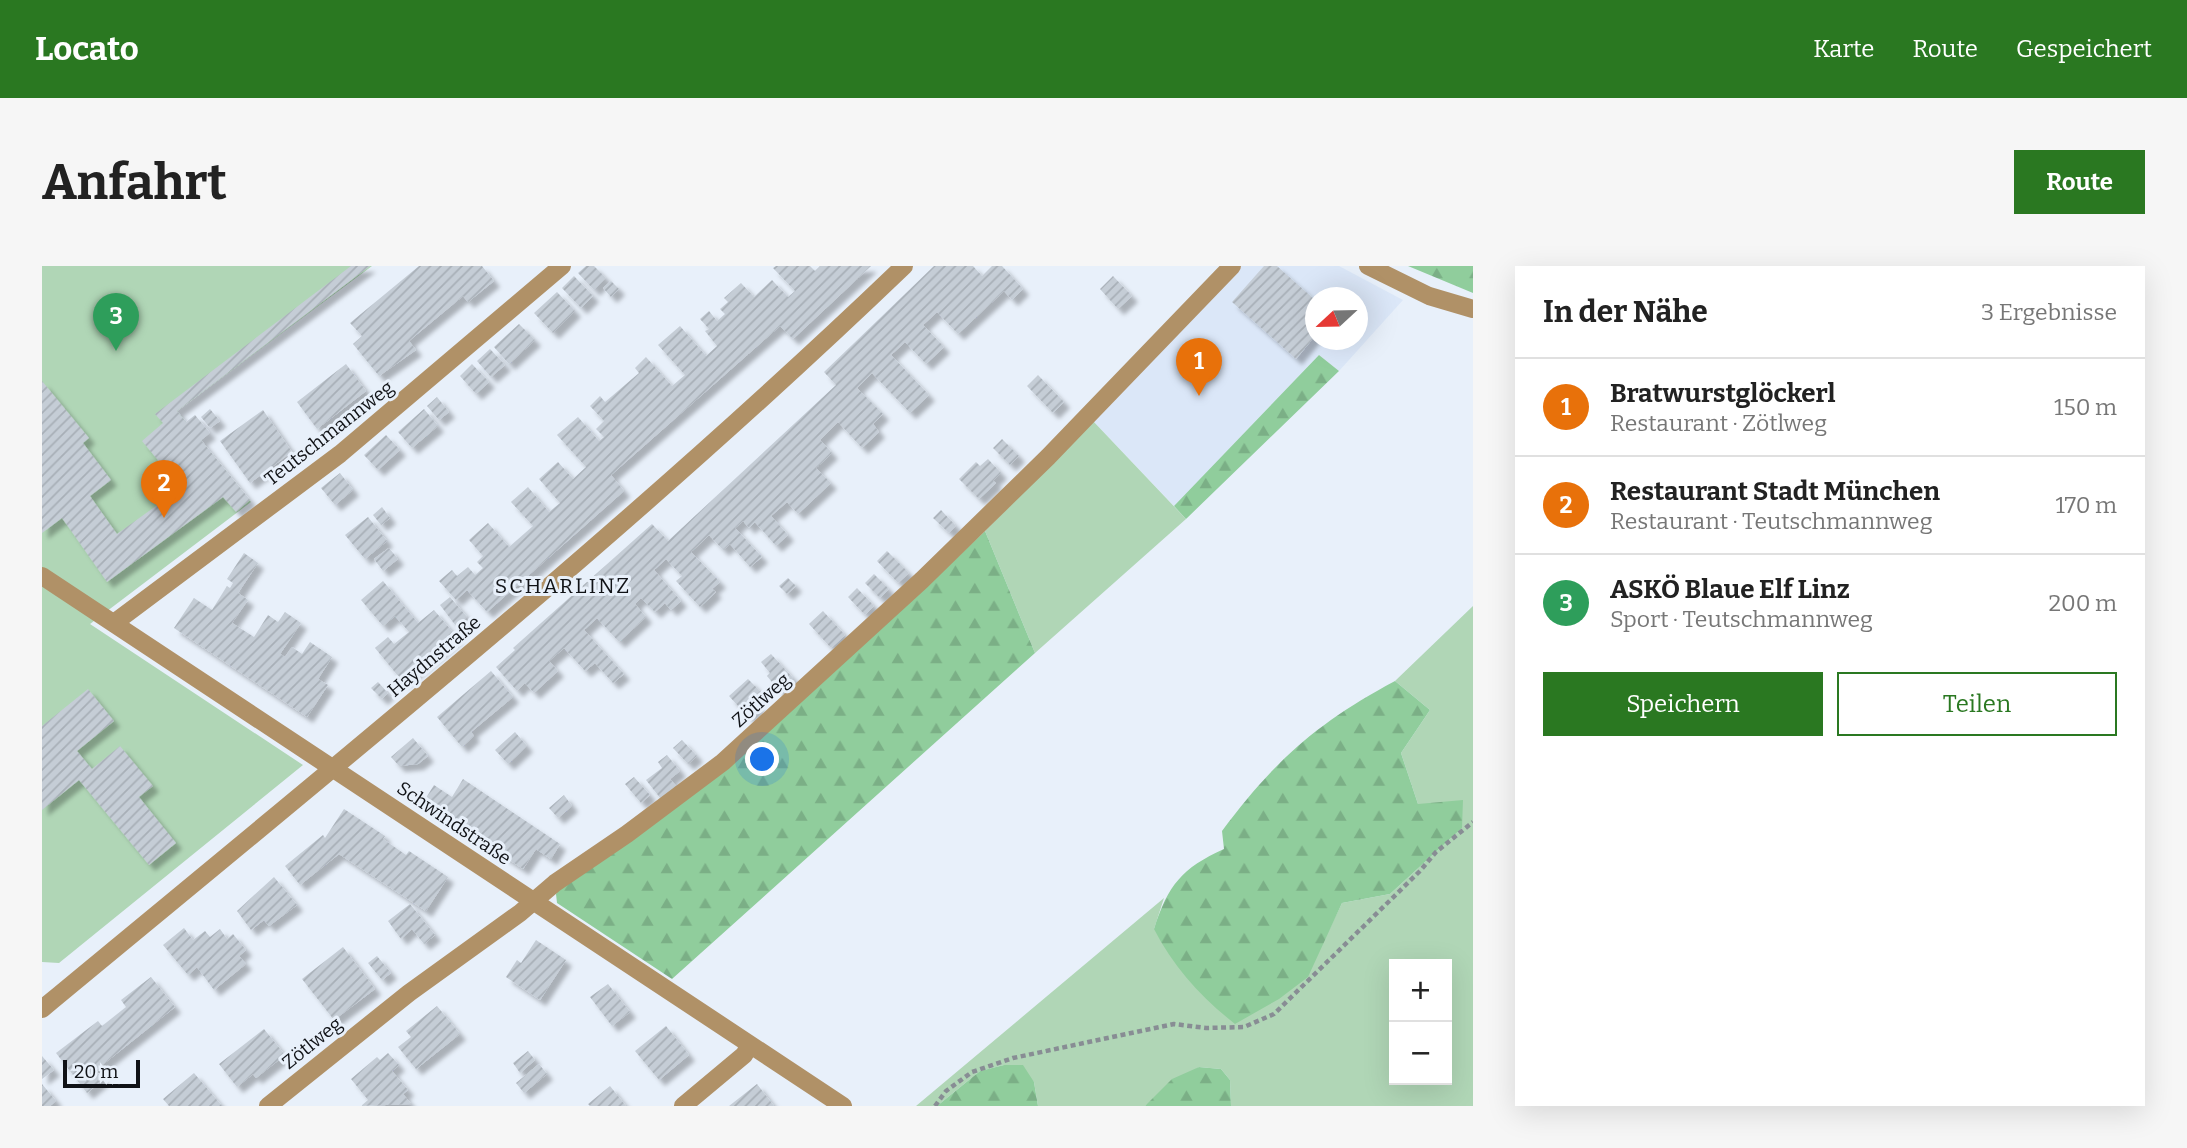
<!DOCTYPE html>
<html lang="de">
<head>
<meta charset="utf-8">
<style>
  :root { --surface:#fff; --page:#f6f6f6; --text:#222; --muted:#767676; --line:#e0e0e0; --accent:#2a7821 }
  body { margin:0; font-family:Bitter,serif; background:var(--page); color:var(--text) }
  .controls { position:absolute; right:21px; bottom:21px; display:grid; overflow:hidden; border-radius:0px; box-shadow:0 7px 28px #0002 }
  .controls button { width:63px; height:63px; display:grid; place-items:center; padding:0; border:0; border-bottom:2px solid var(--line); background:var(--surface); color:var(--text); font:35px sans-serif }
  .compass { position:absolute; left:1263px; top:21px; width:63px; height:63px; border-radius:50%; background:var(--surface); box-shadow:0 7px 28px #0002; rotate:248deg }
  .scale { position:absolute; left:21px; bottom:18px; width:77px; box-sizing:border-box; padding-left:7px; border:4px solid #101216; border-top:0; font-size:19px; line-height:24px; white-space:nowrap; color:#101216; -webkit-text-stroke:5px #e8f0fa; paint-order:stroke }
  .you { position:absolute; left:721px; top:494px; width:24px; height:24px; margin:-18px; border:5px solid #fff; border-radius:50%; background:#1a73e8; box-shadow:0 0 0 10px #1a73e833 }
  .badge { display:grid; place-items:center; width:46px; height:46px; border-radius:50%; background:var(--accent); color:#fff; font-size:23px; font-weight:700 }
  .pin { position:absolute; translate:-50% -58px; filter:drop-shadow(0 2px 4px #0008) }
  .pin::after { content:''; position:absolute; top:37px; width:24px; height:21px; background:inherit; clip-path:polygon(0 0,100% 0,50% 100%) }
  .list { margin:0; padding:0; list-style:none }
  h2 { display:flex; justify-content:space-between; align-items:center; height:91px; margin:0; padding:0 28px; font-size:30px }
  h2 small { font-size:23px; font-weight:400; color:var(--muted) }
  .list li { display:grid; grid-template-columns:46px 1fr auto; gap:21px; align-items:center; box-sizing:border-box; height:98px; padding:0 28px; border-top:2px solid var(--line) }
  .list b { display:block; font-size:26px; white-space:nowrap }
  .list p { margin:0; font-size:23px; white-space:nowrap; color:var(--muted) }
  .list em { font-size:23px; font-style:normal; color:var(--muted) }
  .actions { display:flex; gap:14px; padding:21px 28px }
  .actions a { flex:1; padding:16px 0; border:2px solid var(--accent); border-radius:0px; text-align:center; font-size:24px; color:var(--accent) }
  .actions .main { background:var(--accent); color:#fff }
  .map { position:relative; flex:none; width:1431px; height:840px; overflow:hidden; border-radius:0px }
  header { display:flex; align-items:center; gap:42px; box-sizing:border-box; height:98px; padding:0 35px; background:var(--accent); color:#fff }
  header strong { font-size:33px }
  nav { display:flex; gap:38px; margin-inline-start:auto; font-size:24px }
  .intro { display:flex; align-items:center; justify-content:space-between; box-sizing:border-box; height:168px; padding:0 42px }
  h1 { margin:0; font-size:49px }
  .button { padding:18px 32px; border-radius:0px; background:var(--accent); color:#fff; font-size:24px; font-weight:700 }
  main { display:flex; gap:42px; padding:0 42px }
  aside { flex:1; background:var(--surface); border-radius:0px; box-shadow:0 7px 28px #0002 }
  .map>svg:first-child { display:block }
</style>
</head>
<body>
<header>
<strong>Locato</strong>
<nav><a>Karte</a><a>Route</a><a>Gespeichert</a></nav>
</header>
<div class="intro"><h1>Anfahrt</h1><a class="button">Route</a></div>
<main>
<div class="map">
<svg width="1431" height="840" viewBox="0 0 1431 840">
  <defs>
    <pattern id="forest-firs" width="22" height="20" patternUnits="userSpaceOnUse" patternTransform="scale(1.75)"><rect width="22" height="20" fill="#90cd9c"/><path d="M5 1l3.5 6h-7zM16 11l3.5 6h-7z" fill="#7baf86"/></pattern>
    <pattern id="building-hatch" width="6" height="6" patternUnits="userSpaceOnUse" patternTransform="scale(1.75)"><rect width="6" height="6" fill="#c5cdd6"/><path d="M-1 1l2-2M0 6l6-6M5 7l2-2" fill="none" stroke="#a8afb7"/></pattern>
    <filter id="shadow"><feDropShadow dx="6" dy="6" stdDeviation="2" flood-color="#0004"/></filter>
  </defs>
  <rect width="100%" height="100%" fill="#e8f0fa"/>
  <path fill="#dbe7f8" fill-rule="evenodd" d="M1197,0H1297L1361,34L1297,105L1277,89L1132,240L1051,155ZM1274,32H1316V74H1274Z"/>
  <path fill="#b0d6b6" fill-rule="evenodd" d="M0,0H330L135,145L209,236L48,358L261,499L17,697L0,696Z
    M1051,155L1144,253L993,387L943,265Z
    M1431,340V840H1189L1188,814L1179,803L1157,801L1103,840H996L992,816L962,799L938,805L895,840H874L1122,632L1112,663L1287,664L1300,637L1348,628L1420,562L1376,538L1359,487L1388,444L1353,415ZM1352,698H1405V814H1352Z"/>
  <path fill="url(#forest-firs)" d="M1366,0H1431V27Z
    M1277,89L1297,105L1144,253L1132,240Z
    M943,265L993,387L630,713L515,637L514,628L518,621L886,319Z
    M1353,415L1388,444L1359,487L1376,538L1421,534L1420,562L1348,628L1300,637L1266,711L1237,733L1193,758C1159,731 1132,702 1112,663C1126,619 1140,602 1182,583L1180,565C1232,495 1276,456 1353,415Z
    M962,799H981L992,816L996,840H895L938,805Z
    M1157,801L1179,803L1188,814L1189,840H1103L1130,813Z"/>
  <path fill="url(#building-hatch)" filter="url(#shadow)" d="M309,0H328L135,145L144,156L153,149L168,167L159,174L208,234L194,246L181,231L65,316L20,252L0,267V115L47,172L41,177L69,214L48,230L75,268L139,222L100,175L121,157L113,148Z
    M377,0H440L452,15L426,36L421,30L374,69L367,75L374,84L337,110L311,78L320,70L308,57Z
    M544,0H552L564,12L552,24L536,7Z
    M734,0H768L773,5L778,0H829L751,73L738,60L569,209L582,225L445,346L425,324L414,334L397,315L410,304L415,310L426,301L433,309L441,302L435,296L441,290L427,274L446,257L467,281L491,260L469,236L486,221L507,246L518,237L497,213L516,196L531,213L544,201L515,169L536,151L557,175L562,171L554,163L562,155L548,140L558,130L563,136L597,107L593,102L604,91L630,120L643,109L616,79L638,60L664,90L675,80L663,65L667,63L658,53L667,45L675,55L683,48L678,43L686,36L682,32L699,17L712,31L730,14L746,31L753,25L731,2Z
    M892,0H931L940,10L950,0H960L981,23L970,34L962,25L916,68L895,46L881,59L902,81L884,98L863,76L849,89L887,129L868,147L830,107L815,122L841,148L831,158L837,166L820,182L796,156L778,174L790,187L774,202L789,217L756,248L745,236L729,250L746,269L734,280L713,256L707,262L701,255L693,262L720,291L708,301L688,278L681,284L667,269L649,286L678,316L670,323L674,326L658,341L634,315L640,310L624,293L612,304L639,335L629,344L623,337L613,346L599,332L593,338L604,351L577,376L555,352L542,364L582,408L571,417L553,397L543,405L522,382L507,395L516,405L492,427L483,417L475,425L454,401L473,384L471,382L610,258L626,275L794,119L782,106Z
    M1222,0H1235L1273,34V70L1254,93L1190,36Z
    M532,10L551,30L539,42L520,22Z
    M1071,10L1090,30L1076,43L1058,23Z
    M569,15L577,23L569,31L561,22Z
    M515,26L533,45L511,67L492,47Z
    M477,58L493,74L467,98L452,81Z
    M448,83L463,99L449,111L435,95Z
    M304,98L324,125L275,163L255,136Z
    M430,98L447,116L434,128L418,110Z
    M996,109L1022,136L1011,147L985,120Z
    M395,131L407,146L397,154L385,140Z
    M168,143L178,155L168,162L159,151Z
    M382,143L396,160L370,182L356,166Z
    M221,144L250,186L208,217L178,175Z
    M344,169L358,184L336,204L322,189Z
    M960,173L977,190L968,199L951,182Z
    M946,193L959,207L951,215L954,217L937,233L917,213L934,196L938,200Z
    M298,207L311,224L293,239L279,222Z
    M340,241L348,252L339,259L331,249Z
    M899,244L914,260L907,267L891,252Z
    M326,251L345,275L323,293L303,269Z
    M347,282L356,293L341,305L332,293Z
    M845,285L867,307L856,317L835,295Z
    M202,287L216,297L196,327L206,334L190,357L212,371L226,349L236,356L243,346L259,357L238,388L243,391L250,381L260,388L268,376L290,391L276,413L286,419L265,451L132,362L152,332L170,344L185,320L188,322L191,317L185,313Z
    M832,308L847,323L838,332L823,317Z
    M746,312L754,320L745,328L737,320Z
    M341,315L376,357L392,344L415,371L361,416L333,382L346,371L352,378L367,366L353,350L341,360L319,334Z
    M815,322L832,340L823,349L806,331Z
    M408,331L425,351L414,360L398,339Z
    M781,345L803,369L789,382L767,358Z
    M729,388L752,413L738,426L725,410L728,407L719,396Z
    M449,405L471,431L429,466L432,470L420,481L395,451Z
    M706,413L721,428L713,436L717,440L706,451L687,430Z
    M336,416L346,427L340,433L329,422Z
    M46,423L72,455L35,485L50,503L78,480L111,520L97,531L134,577L107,599L37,514L0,544V460Z
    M473,466L485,480L466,498L453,484Z
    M371,472L386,490L376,498L357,500L349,491Z
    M640,474L655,490L646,498L631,482Z
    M625,489L638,505L628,513L635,521L619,533L604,514L620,502L616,496Z
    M592,511L608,529L599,537L583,518Z
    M421,513L518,578L509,593L494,583L481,603L398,548L396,551L379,540L392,519L410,531Z
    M522,529L530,540L516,552L507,542Z
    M302,543L343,570L341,573L364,589L367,585L406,611L384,645L297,588L258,619L243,600L281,569L283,572Z
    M232,611L255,639L227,660L222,654L209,664L195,645Z
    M368,638L393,669L382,678L370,663L359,673L346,655Z
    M142,662L151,674L163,665L168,671L178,663L185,673L191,668L204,684L197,690L204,698L172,724L155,701L146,709L121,679Z
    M494,674L524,694L498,734L464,711L475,694L479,697Z
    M301,681L333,723L292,754L260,713Z
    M335,690L349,707L340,714L326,697Z
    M109,711L133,741L54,804L61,814L45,827L14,787L56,755L60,760L84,741L79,734Z
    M566,718L588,746L570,760L548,731Z
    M395,740L418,768L374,803L356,781L369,771L364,765Z
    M624,760L647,789L617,814L593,785Z
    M222,763L243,789L214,812L211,808L195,821L177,798Z
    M486,785L493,794L478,807L471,797Z
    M346,787L357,799L350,805L366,824L361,828L369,838L319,840L326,834L309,813L335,791L338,794Z
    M0,790L12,804L0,813Z
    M497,798L505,808L482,827L474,817Z
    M152,807L180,840H127L121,833Z
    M0,818L14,835L8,840H0Z
    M715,818L732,840H687Z
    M568,820L584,840H548L546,838Z"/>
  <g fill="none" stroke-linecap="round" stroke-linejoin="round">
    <path stroke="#888d94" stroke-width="4.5" stroke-dasharray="5 3.5" stroke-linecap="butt" d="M893,840L904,825L930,806L971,792L1132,758L1164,762L1202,761L1232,748L1378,605L1394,586L1431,556"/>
    <path stroke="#b09167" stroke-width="18" d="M1326,0L1387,30L1431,43
      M0,310L801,840
      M72,357L298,188L520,0
      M0,743C292,501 588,263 862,0
      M226,840L367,727L478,647L513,617L585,568L681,496L880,314L1006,191L1190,0
      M641,840L702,789L708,779"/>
  </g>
  <g text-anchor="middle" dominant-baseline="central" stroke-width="6" stroke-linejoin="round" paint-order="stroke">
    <g font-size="19" fill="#101216" stroke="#e8f0fa">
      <text transform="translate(287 167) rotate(-38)">Teutschmannweg</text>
      <text transform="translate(392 390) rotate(-40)">Haydnstraße</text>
      <text transform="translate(719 434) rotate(-42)">Zötlweg</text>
      <text transform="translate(412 557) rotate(34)">Schwindstraße</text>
      <text transform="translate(270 777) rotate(-39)">Zötlweg</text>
    </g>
    <g font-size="21" letter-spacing="2" fill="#101216" stroke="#e8f0fa">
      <text x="521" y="320">SCHARLINZ</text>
    </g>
  </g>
</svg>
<div class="controls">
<button>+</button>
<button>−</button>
</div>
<svg class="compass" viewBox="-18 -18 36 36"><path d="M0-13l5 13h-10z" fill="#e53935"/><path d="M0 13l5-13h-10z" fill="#767676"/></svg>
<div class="scale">20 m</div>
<div class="you"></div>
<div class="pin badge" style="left:1157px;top:130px;background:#e8710a">1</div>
<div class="pin badge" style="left:122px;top:252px;background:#e8710a">2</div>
<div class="pin badge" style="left:74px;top:85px;background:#2e9e5b">3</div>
</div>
<aside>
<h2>In der Nähe<small>3 Ergebnisse</small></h2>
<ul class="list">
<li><span class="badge" style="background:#e8710a">1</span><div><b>Bratwurstglöckerl</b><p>Restaurant · Zötlweg</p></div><em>150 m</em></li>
<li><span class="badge" style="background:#e8710a">2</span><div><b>Restaurant Stadt München</b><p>Restaurant · Teutschmannweg</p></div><em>170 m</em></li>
<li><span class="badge" style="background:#2e9e5b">3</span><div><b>ASKÖ Blaue Elf Linz</b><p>Sport · Teutschmannweg</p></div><em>200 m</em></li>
</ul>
<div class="actions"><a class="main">Speichern</a><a>Teilen</a></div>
</aside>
</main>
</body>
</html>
